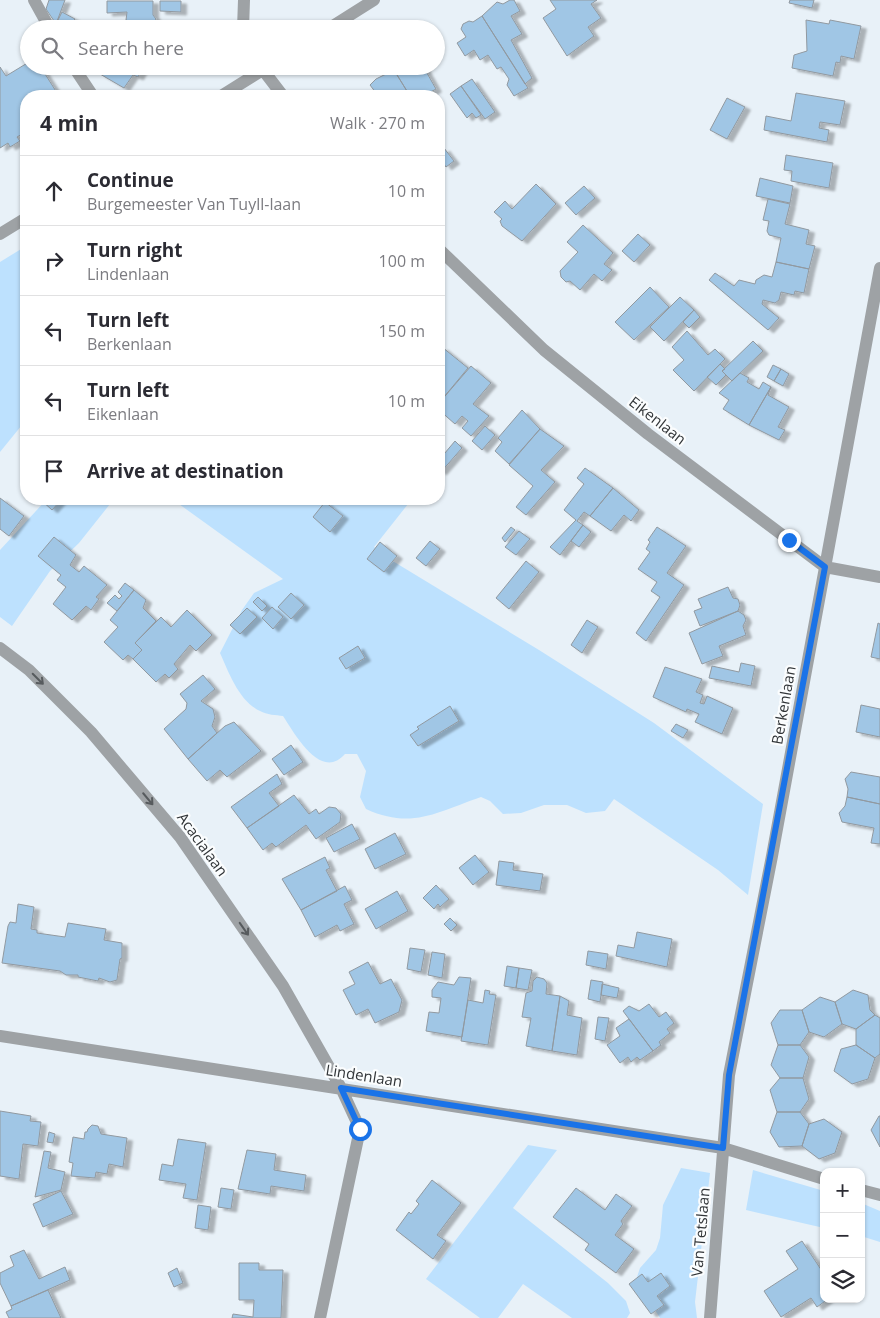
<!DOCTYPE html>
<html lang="en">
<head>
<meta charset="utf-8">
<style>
  :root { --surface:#fff; --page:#f7f7f7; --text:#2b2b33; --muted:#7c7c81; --line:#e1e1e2 }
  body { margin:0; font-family:"Open Sans",sans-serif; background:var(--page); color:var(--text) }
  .controls { position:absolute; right:15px; bottom:15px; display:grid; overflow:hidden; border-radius:10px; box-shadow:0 1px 4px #0004 }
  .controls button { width:45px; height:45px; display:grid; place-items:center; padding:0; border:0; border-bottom:1px solid var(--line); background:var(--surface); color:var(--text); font:25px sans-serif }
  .stop { position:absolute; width:15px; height:15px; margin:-11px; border:4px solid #1a73e8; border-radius:50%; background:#fff }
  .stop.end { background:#1a73e8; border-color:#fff; box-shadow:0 1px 5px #0008 }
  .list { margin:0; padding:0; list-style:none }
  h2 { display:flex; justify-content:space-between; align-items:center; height:65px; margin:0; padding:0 20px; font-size:21px }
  h2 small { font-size:16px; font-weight:400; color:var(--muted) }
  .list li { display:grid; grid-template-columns:32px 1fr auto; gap:15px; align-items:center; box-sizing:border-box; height:70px; padding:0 20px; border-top:1px solid var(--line) }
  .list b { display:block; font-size:19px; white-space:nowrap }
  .list p { margin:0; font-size:16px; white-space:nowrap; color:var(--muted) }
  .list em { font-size:16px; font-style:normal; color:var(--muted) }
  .icon { flex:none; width:28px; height:28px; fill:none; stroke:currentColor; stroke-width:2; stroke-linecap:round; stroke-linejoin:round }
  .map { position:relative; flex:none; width:880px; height:1318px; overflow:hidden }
  .search { position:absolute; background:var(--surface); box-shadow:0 1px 4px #0004; left:20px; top:20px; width:425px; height:55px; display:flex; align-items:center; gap:12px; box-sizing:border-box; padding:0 18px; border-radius:28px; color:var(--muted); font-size:19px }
  .panel { position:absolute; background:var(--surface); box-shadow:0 1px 4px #0004; left:20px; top:90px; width:425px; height:415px; border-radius:20px }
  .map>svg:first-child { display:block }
</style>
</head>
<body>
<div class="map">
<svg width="880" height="1318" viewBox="0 0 880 1318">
  <defs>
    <filter id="shadow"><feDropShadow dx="5.5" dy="3" stdDeviation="1" flood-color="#0004"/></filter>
  </defs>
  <rect width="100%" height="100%" fill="#e8f1f8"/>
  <path fill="#bde1fe" d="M26,246V420L0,452V262Z
    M47,499H114L79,543L50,571L12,626L0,617V550Z
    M172,499H412L374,547L391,560L539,650L654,723L763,804L748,895L718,870L614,799L605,811L586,813L567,805H544L521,813L503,814L490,801L481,797C437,812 412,830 366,809L360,797L366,771L357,754H345C321,781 296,736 283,716C276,715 267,715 260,711C239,701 229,673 220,653L242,610L254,593L283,579Z
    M528,1145L557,1150L513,1208L608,1283L626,1301L630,1313L627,1318H572L523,1284L498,1318H480L426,1279Z
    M681,1168L710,1173L695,1302L697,1318H660L636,1280L640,1268L656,1250L660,1238L663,1205Z
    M753,1170L824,1191V1228L746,1210Z
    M861,1203L880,1211V1242L861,1236Z"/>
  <path fill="#a0c6e5" stroke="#9199a0" filter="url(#shadow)" d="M49,0H65L56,24L46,9Z
    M510,0H514L520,11L511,16L522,34L511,40L532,78L525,84L482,16L497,2L503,4Z
    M550,0H597L591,4L601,18L588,27L594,36L567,56L543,18L556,9Z
    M790,0H814L812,8L789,3Z
    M107,1H153V15L156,19L150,29H124L128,21L126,20L127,12L107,13Z
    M160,1H181V12L160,11Z
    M62,12L75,19L65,29H59L56,24Z
    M482,16L528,88L514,96L507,85L509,79L501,67L497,69L488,55L480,60L474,50L465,56L457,43L466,37L461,29L463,24L469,21L473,22Z
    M806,20L829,24L830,20L861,26L854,59L841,56L840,63L836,62L833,76L792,68L794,55L807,51Z
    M29,62V66H40L59,96H26V132L17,137L20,141L10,147L8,143L0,148V67L6,76Z
    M104,66H144L138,77L133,75L124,88L100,74Z
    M399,66H423L436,89L425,95L424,94L419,96H410L394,70Z
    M394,70L410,96H375L376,93L370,85L376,79Z
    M472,79L495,112L485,119L461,86Z
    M461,86L481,115L476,118L472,113L467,118L450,94Z
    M796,93L845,101L840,125L820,122L819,128L829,130L827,142L764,130L766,116L791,121Z
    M727,98L745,107L727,139L710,130Z
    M444,148L454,161L446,167L439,157V153Z
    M786,155L833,163L829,188L791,181L792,171L784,170Z
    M760,178L793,186L790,203L756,196Z
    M536,184L556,204L522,241L502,226L500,221L502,219L494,212L505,201L512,209Z
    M584,186L595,198L576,215L565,203Z
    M768,199L790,204L785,224L809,230L806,244L815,246L809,269L776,262L781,238L769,235L767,231L769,221L763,220Z
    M583,225L613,253L604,264L612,270L602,281L594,274L580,290L570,281L566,282L561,277L560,271L578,252L567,242Z
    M638,234L650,245L634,262L622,251Z
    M776,262L809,269L804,293L795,291L794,295L781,292L779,300L775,303L763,300L762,304L779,318L768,330L709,280L715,273L734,286L739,280L755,284L756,280L764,275L772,277Z
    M650,287L669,307L634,340L615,322Z
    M680,297L694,310L664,341L650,327Z
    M694,310L700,317L689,328L683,322Z
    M687,331L708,355L715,349L725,359L694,391L673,370L684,360L672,347Z
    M753,341L763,351L732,381L722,371Z
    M442,347L468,368L439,403V351Z
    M720,364L725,369L722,371L726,375L716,385L707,377Z
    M773,365L781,369L774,381L767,377Z
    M471,366L491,383L473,404L489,416L471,436L462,428L468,421L462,416L455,424L439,410V403Z
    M781,369L789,374L783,386L774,381Z
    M740,373L749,378L747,382L759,389L763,382L771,387L749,425L723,409L729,400L719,393Z
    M771,387L768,395L789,407L778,427L785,430L779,440L749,425Z
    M522,410L540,429L509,464L495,451L502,442L498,438Z
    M485,426L495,435L482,450L472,441Z
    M540,429L564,446L541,470L555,482L526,515L516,507L533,486L509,465Z
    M455,441L462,448L441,472L439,470V460Z
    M585,468L613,488L590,516L584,512L577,521L583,525L560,555L550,547L576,520L564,510L584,484L577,478Z
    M613,488L639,510L631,521L624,515L611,531L590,516Z
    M0,498L24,516L9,536L0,529Z
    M40,499H62L52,510Z
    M325,502L343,516L330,532L313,517Z
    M583,525L591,532L579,547L571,541Z
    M511,527L515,530L505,542L502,538Z
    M657,527L686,546L667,573L684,585L646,641L636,633L660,597L651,591L657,582L638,569L650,552L646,549L650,542L648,540Z
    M519,531L530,539L516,555L505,547Z
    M54,537L76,555L70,565L79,572L84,566L107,585L96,597L99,599L91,610L86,606L72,620L53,604L66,587L57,580L61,575L38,556Z
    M430,541L440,549L426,566L416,558Z
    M380,542L397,556L384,572L367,559Z
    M526,561L539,572L509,609L496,598Z
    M125,583L134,590L117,611L107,603L115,595L119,599L122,596L118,592Z
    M728,587L733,598L738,599L740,605L738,611L700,626L694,611L702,608L698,599Z
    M134,590L146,600L143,608L156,621L135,643L142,650L133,659L128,655L123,660L104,642L118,627L110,620Z
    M291,593L304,605L291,619L278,607Z
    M258,597L267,606L262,611L253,602Z
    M272,607L283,617L273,629L262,618Z
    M247,608L257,617L240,634L230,625Z
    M187,610L212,635L196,651L190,645L174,664L178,669L169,678L165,674L156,682L133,659L142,650L135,643L161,617L171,627Z
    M738,611L744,615L746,620L743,626L746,635L719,646L723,656L702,664L689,633Z
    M587,620L598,627L582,653L571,645Z
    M878,623L880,624V659L871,657Z
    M358,646L365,658L346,669L339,658Z
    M741,663L755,666L751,686L709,678L712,666L739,672Z
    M665,667L702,679L696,692L703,695L700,703L704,704L707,696L733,708L722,734L695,722L699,714L687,709L686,712L653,697Z
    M203,675L215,689L201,701L213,709L215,717L212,726L217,733L188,759L164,729L186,709L187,703L180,694Z
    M861,705L880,709V737L856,732Z
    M450,706L459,721L418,746L410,735L419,729L417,727Z
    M234,722L261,751L227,777L220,770L207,781L188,759L225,726Z
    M676,724L688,730L683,738L671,731Z
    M291,745L303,762L284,775L272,759Z
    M851,772L880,777V804L847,797L848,789L845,779Z
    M277,774L282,784L269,793L279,806L247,828L231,807Z
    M294,795L309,814L316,809L319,814L329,807L336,808L341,814L340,822L316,839L306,825L276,847L272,843L263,850L247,828Z
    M847,797L880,804V844L871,843L874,828L842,822L839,813L845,806Z
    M352,824L360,839L334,852L326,838Z
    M395,833L406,854L375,869L365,849Z
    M475,855L489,872L473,885L459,868Z
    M325,857L330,868L326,870L337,891L301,910L282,879Z
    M499,861L514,863L513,870L543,874L540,891L496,885Z
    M436,885L449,899L440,907L438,904L434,909L423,898Z
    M345,886L352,900L344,904L354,924L340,931L337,925L315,937L301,910Z
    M397,891L408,911L376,929L365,909Z
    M18,904L34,907L31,929L37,930V933L65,937L68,923L106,929L104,940L122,943V958L120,959L117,980L110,982L99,978L98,981L78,977V975H66L60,971L2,963L8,926L10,922L16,923Z
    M450,918L457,925L451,931L444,924Z
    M637,932L672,939L667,967L616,956L618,945L634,948Z
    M410,948L425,950L421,972L407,969Z
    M588,951L608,954L606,969L586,965Z
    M432,952L445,954L442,978L428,975Z
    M368,962L380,984L391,979L402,1000L399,1012L375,1023L368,1009L356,1015L343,990L355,984L349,972Z
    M507,966L519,968L516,988L504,986Z
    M519,968L532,970L528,990L516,988Z
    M459,977L471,978L462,1037L426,1031L429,1012L439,1013L441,998L432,997V990L438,982L454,985Z
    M537,977L544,979L547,983L546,994L560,996L552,1051L526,1046L531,1018L522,1017L526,993L532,991L533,981Z
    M591,980L603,982L600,1002L588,999Z
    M602,984L619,988L617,998L601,995Z
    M485,990L490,991L489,994L496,995L488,1045L461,1041L468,1000L483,1003Z
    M853,990L868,995L870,1010L875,1015L856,1029L842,1024L835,1002Z
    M560,996L569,1001L567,1015L582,1018L577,1055L552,1051Z
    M820,997L835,1002L842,1024L824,1037L809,1032L802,1010Z
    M649,1004L659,1017L666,1012L674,1023L667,1029L670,1033L659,1042L661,1045L653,1051L623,1011L629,1006L639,1011Z
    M780,1010H802L809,1032L800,1045H778L771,1023Z
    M875,1015L880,1018V1054L875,1058L856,1045V1029Z
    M598,1017L609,1018L605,1041L595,1039Z
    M629,1019L653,1051L640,1060L637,1057L631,1062L628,1057L620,1063L607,1045L620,1036L616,1028Z
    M778,1045H800L809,1057L803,1078H780L771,1065Z
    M856,1045L875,1058L868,1079L852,1084L834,1071L841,1049Z
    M780,1078H803L809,1099L800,1112H777L770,1090Z
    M0,1111L31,1116L30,1121L41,1122L38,1146L23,1144L19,1179L0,1176Z
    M777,1112H800L809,1124L802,1146L779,1147L770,1132Z
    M879,1116H880V1147L871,1130Z
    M824,1119L842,1132L835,1153L819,1159L802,1146L809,1124Z
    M92,1125L98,1126L101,1134L127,1138L123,1167L109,1164L107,1174L96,1172L95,1178L71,1176L73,1163L69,1162L73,1137L84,1139L85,1132H87L88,1129Z
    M49,1132L55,1134L53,1143L47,1142Z
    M178,1139L206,1143L197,1200L183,1198L186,1184L159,1180L162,1164L173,1166Z
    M247,1150L276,1154L274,1170L306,1175L304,1191L271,1186L270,1194L238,1189Z
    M44,1151L51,1152L48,1168L65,1172L61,1190L35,1197Z
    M432,1180L461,1203L437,1235L446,1241L433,1259L396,1230L409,1212L411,1214L419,1204L416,1201Z
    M221,1188L234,1190L231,1209L218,1207Z
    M576,1188L605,1210L616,1194L632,1206L621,1221L623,1224L615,1235L634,1249L616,1273L585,1250L589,1244L553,1217Z
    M61,1191L73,1214L43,1227L33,1204Z
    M198,1205L211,1207L208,1230L195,1228Z
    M802,1241L824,1274V1299H828L817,1307L811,1298L781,1317L764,1291L798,1269L786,1251Z
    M24,1250L39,1279L65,1267L70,1280L11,1306L0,1283V1273L14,1266L10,1256Z
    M239,1263H259V1270H283L281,1318H232L233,1314L253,1317L254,1300H239Z
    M177,1268L183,1283L174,1287L168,1273Z
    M661,1273L670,1286L657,1296L664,1305L651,1314L629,1284L642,1274L648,1282Z
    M48,1290L61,1318H9L6,1312L12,1309L11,1306Z"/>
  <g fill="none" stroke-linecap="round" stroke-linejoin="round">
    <path stroke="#9ea2a5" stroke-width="12" d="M34,0L50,29
      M73,66L93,96"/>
    <path stroke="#9ea2a5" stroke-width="12" d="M243,29L244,0
      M328,29L374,0
      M260,66L283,96
      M221,96L269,66
      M0,234L26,218
      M439,249L544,350L648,434L789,540L825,567L880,577
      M0,648L29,670L91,732L180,837L283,986L341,1088L360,1129L320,1318
      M0,1036L723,1148L824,1179
      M861,1190L880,1195
      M710,1318L729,1075L772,856L880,268"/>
  </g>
  <defs><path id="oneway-shaft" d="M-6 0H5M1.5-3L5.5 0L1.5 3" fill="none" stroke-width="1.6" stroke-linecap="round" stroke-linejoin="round" transform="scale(1.25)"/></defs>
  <g stroke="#575b5e">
    <use href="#oneway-shaft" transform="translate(38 679) rotate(45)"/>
    <use href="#oneway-shaft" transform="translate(148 799) rotate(50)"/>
    <use href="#oneway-shaft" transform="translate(244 929) rotate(55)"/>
  </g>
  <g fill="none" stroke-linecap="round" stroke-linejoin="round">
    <path stroke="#1a73e8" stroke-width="6" d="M360,1129L341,1088L723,1148L729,1075L825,567L789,540"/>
  </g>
  <g text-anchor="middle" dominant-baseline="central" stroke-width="4.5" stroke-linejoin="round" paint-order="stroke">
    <g font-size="15" fill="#313538" stroke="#fbfdfe">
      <text transform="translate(658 420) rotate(38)">Eikenlaan</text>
      <text transform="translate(783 705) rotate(-80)">Berkenlaan</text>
      <text transform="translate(203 844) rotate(54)">Acacialaan</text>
      <text transform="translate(364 1075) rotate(9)">Lindenlaan</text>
      <text transform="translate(700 1232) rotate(-85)">Van Tetslaan</text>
    </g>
  </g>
</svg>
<div class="controls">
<button>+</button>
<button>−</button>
<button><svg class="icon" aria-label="layers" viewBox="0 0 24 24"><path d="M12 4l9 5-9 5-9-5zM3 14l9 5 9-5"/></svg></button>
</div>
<div class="stop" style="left:360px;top:1129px"></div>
<div class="stop end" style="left:789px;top:540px"></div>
<div class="search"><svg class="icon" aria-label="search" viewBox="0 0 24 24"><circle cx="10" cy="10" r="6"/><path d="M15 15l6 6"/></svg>Search here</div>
<section class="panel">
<h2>4 min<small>Walk · 270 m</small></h2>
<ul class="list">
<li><svg class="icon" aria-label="ahead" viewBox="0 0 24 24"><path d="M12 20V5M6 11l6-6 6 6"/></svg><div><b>Continue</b><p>Burgemeester Van Tuyll-laan</p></div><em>10 m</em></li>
<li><svg class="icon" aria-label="right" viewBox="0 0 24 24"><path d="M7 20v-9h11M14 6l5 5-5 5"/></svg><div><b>Turn right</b><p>Lindenlaan</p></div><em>100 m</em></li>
<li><svg class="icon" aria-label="left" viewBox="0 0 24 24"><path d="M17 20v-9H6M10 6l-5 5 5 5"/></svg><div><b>Turn left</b><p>Berkenlaan</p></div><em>150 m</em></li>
<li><svg class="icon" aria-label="left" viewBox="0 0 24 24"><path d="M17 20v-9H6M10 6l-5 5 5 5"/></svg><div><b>Turn left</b><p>Eikenlaan</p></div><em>10 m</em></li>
<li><svg class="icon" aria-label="arrive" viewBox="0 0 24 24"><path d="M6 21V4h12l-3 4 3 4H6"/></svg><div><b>Arrive at destination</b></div></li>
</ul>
</section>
</div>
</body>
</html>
